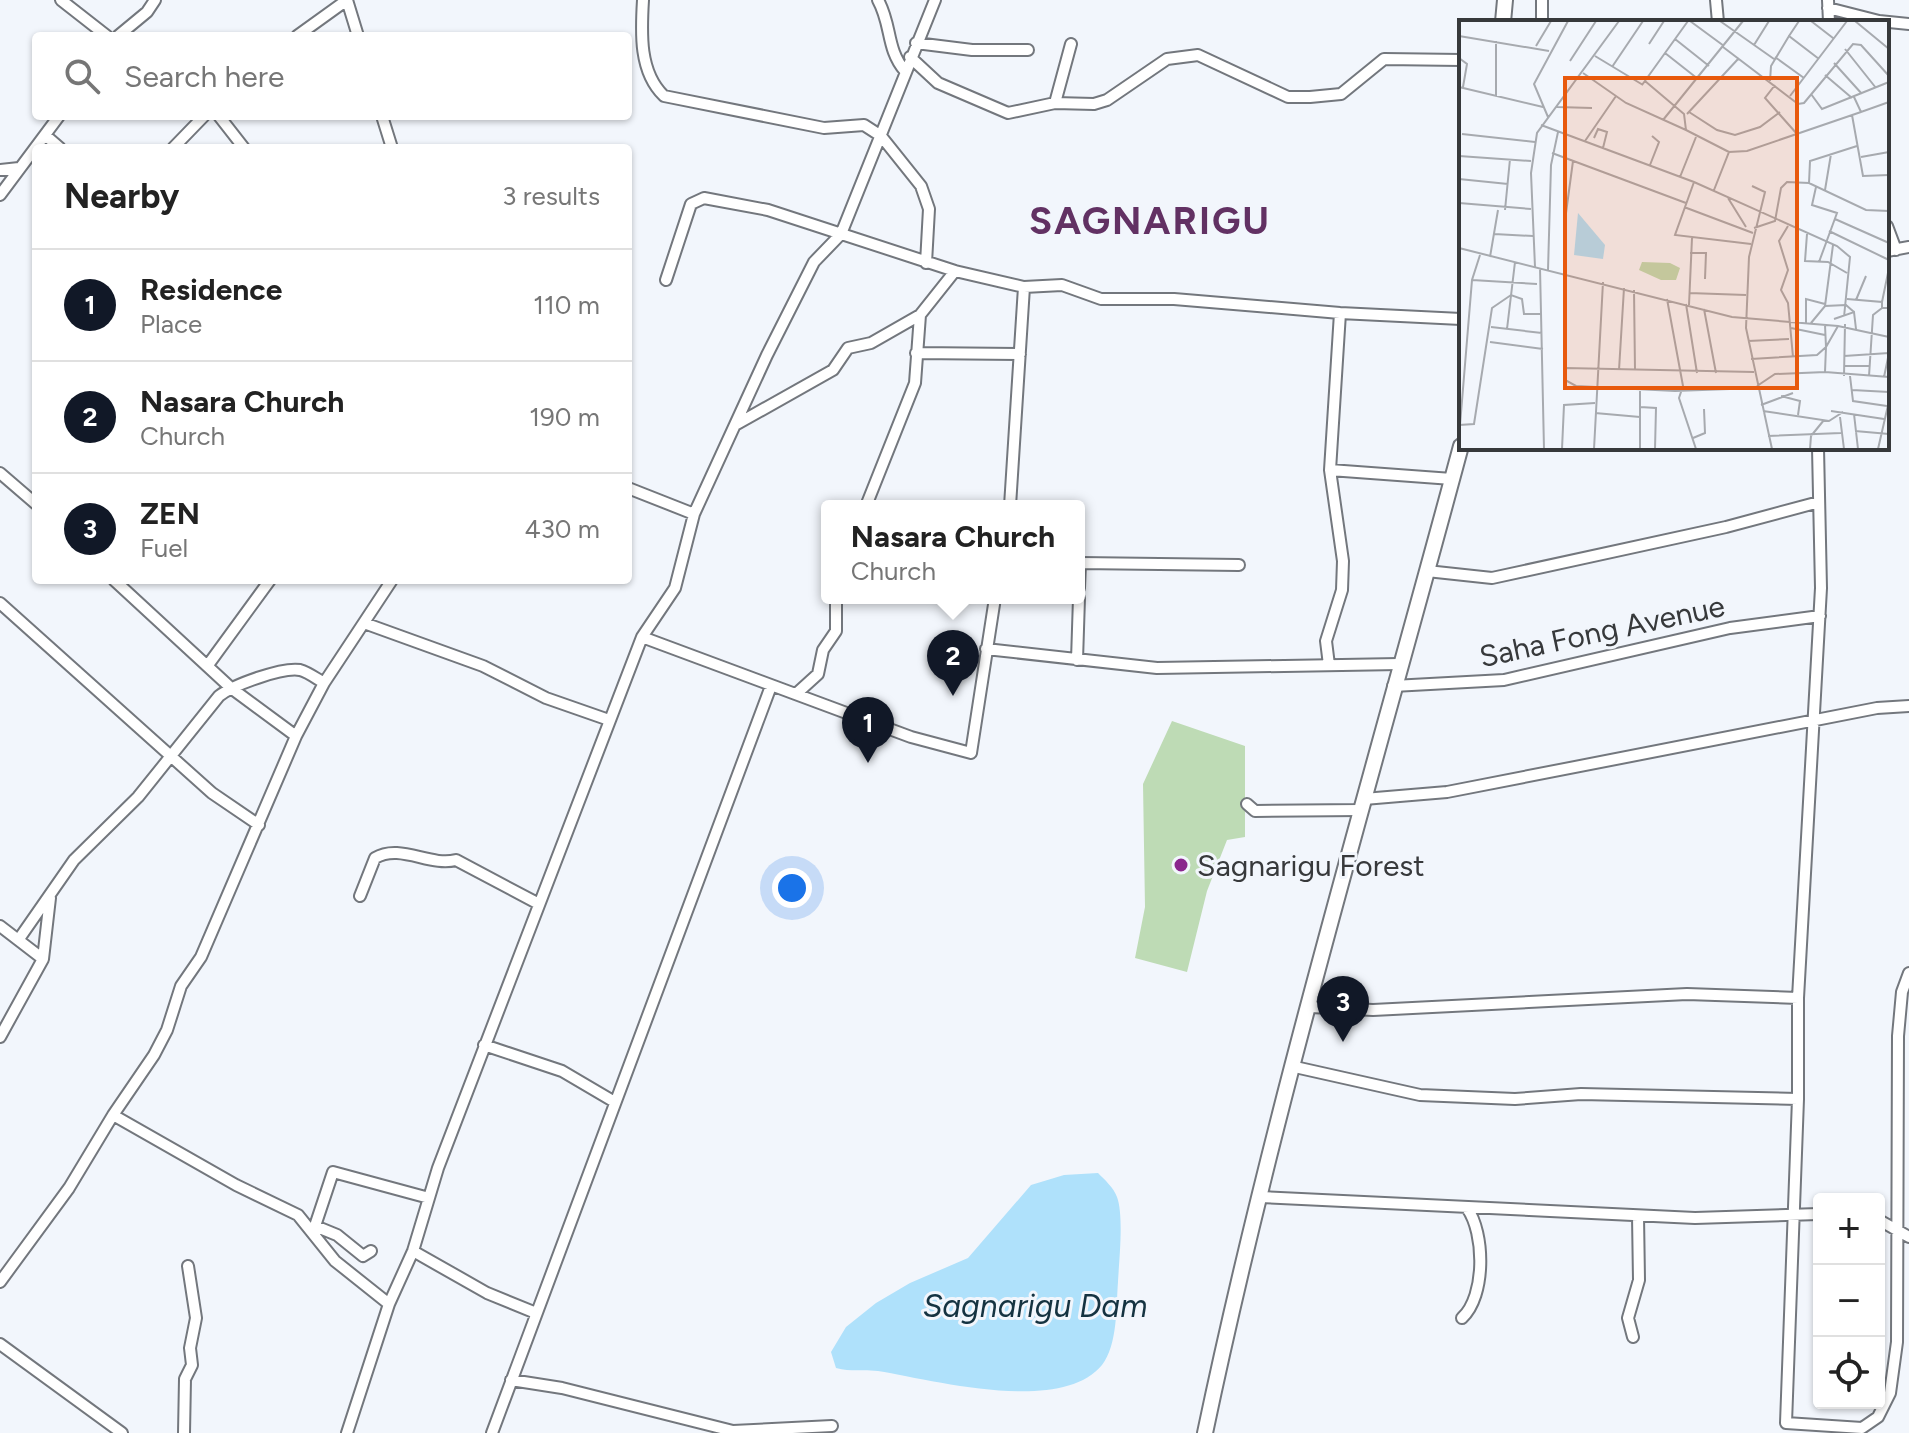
<!DOCTYPE html>
<html lang="en">
<head>
<meta charset="utf-8">
<style>
  :root { --surface:#fff; --page:#f2f2f2; --text:#222; --muted:#767676; --line:#e0e0e0; --accent:#111827 }
  body { margin:0; font-family:Figtree,sans-serif; background:var(--page); color:var(--text) }
  .controls { position:absolute; right:24px; bottom:24px; display:grid; overflow:hidden; border-radius:8px; box-shadow:0 2px 6px #0004 }
  .controls button { width:72px; height:72px; display:grid; place-items:center; padding:0; border:0; border-bottom:2px solid var(--line); background:var(--surface); color:var(--text); font:40px sans-serif }
  .you { position:absolute; left:792px; top:888px; width:28px; height:28px; margin:-20px; border:6px solid #fff; border-radius:50%; background:#1a73e8; box-shadow:0 0 0 12px #1a73e833 }
  .badge { display:grid; place-items:center; width:52px; height:52px; border-radius:50%; background:var(--accent); color:#fff; font-size:26px; font-weight:700 }
  .pin { position:absolute; translate:-50% -66px; filter:drop-shadow(0 2px 4px #0008) }
  .pin::after { content:''; position:absolute; top:42px; width:28px; height:24px; background:inherit; clip-path:polygon(0 0,100% 0,50% 100%) }
  .popup { position:absolute; left:821px; top:500px; width:264px; height:104px; box-sizing:border-box; display:grid; place-content:center; border-radius:8px; background:var(--surface); filter:drop-shadow(0 2px 6px #0005); font-size:26px; white-space:nowrap; color:var(--muted) }
  .popup b { font-size:30px; color:var(--text) }
  .popup::after { content:''; position:absolute; left:50%; top:100%; margin-left:-16px; border:16px solid transparent; border-top-color:var(--surface) }
  .list { margin:0; padding:0; list-style:none }
  h2 { display:flex; justify-content:space-between; align-items:center; height:104px; margin:0; padding:0 32px; font-size:34px }
  h2 small { font-size:26px; font-weight:400; color:var(--muted) }
  .list li { display:grid; grid-template-columns:52px 1fr auto; gap:24px; align-items:center; box-sizing:border-box; height:112px; padding:0 32px; border-top:2px solid var(--line) }
  .list b { display:block; font-size:30px; white-space:nowrap }
  .list p { margin:0; font-size:26px; white-space:nowrap; color:var(--muted) }
  .list em { font-size:26px; font-style:normal; color:var(--muted) }
  .icon { flex:none; width:44px; height:44px; fill:none; stroke:currentColor; stroke-width:2; stroke-linecap:round; stroke-linejoin:round }
  .map { position:relative; flex:none; width:1909px; height:1433px; overflow:hidden }
  .search { position:absolute; background:var(--surface); box-shadow:0 2px 6px #0004; left:32px; top:32px; width:600px; height:88px; display:flex; align-items:center; gap:20px; box-sizing:border-box; padding:0 28px; border-radius:8px; color:var(--muted); font-size:30px }
  .panel { position:absolute; background:var(--surface); box-shadow:0 2px 6px #0004; left:32px; top:144px; width:600px; height:440px; border-radius:8px }
  .map>svg:first-child { display:block }
</style>
</head>
<body>
<div class="map">
<svg width="1909" height="1433" viewBox="0 0 1909 1433">
  <rect width="100%" height="100%" fill="#f2f6fc"/>
  <path fill="#bedbb5" d="M1172,721L1245,746V837L1227,840L1207,891L1187,972L1135,958L1145,907L1143,784Z"/>
  <path fill="#afe1fb" d="M1098,1173C1104,1179 1114,1188 1117,1197C1124,1216 1119,1261 1118,1282C1116,1307 1118,1344 1102,1365C1061,1415 933,1380 878,1371C863,1369 851,1372 836,1368L831,1352L846,1327L876,1303L910,1283L968,1258L1031,1185L1064,1175Z"/>
  <g fill="none" stroke-linecap="round" stroke-linejoin="round">
    <defs>
      <path id="street" d="M61,0L107,36
        M347,0L358,36
        M643,0C641,33 639,72 664,96L824,128L864,125L881,136L921,186L929,209L926,263
        M878,0C892,25 886,49 905,71
        M1716,0L1718,22
        M1828,0L1829,22
        M1828,8L1879,21L1909,24
        M1542,22V0
        M118,36L147,12L155,0
        M297,36L347,0
        M916,43L972,50H1028
        M910,57L938,83L1008,113L1055,103L1094,104L1107,100L1167,59L1198,55L1288,97H1310L1341,94L1384,59L1461,60
        M1055,103L1071,44
        M219,116L244,148
        M382,116L392,148
        M45,135L60,148
        M173,148L204,116
        M0,170L19,168
        M0,195L59,116
        M1887,226L1896,250
        M1887,251L1909,247
        M666,280L691,204L704,198L768,210L955,271L1024,287L1062,285L1101,299H1174L1340,313L1461,319
        M916,353L1020,354
        M737,424L833,370L848,348L871,343L920,315
        M1818,448L1821,588L1798,998V1099L1786,1423L1862,1428L1878,1417L1890,1393L1897,1342L1898,1036L1902,992L1909,973
        M1330,470L1452,479
        M0,473L36,504
        M628,488L694,514
        M866,506L915,383L920,315L955,271
        M1010,506L1024,287
        M1427,571L1492,578L1726,527L1819,502
        M114,580L231,688L296,736
        M1079,588L1080,563L1239,565
        M0,603L212,793L259,825
        M364,623L483,666L546,698L609,720
        M642,637L911,737L971,753L995,598
        M986,649L1157,668L1399,664
        M1077,660L1079,598
        M208,665L270,580
        M1329,665L1326,641L1342,590L1343,561L1330,470L1340,313
        M1393,686L1504,680L1730,628L1820,616
        M796,694L818,674L823,650L836,631V598
        M1364,799L1447,792L1877,708L1909,706
        M1247,804L1255,811L1361,810
        M360,896L375,858C400,843 430,867 456,860L539,904
        M0,926L43,959
        M19,939L74,860L138,797L219,696C233,685 282,667 300,670C308,672 317,679 324,683L392,580
        M1310,1007L1373,1010L1687,994L1798,998
        M0,1037L43,959L50,898
        M484,1045L562,1071L613,1101
        M1295,1067L1420,1095L1515,1099L1581,1094L1798,1099
        M113,1115L236,1185L298,1215L335,1261L389,1304
        M1260,1197L1695,1218L1819,1214
        M1879,1220L1909,1237
        M371,1251L363,1256L337,1235L315,1226L333,1172L429,1198
        M413,1251L487,1293L536,1313
        M0,1282L69,1188L113,1115L154,1055L167,1030L181,986L201,957L296,736L324,683
        M1462,1318C1486,1296 1485,1233 1467,1208
        M1633,1337L1628,1318L1639,1280L1638,1216
        M0,1344L122,1433
        M511,1380L562,1388L733,1431L832,1426
        M184,1433L185,1379L192,1365L190,1348L196,1318L188,1266
        M347,1433L389,1304L413,1251L438,1168L642,637L675,588L694,514L767,355L814,262L841,234L935,0
        M492,1433L771,686"/>
      <path id="secondary" d="M1503,22L1505,0
        M1205,1433C1275,1100 1373,774 1461,446"/>
    </defs>
    <use href="#street" stroke="#73777d" stroke-width="14"/>
    <use href="#secondary" stroke="#73777d" stroke-width="18"/>
    <use href="#street" stroke="#fff" stroke-width="10"/>
    <use href="#secondary" stroke="#fff" stroke-width="14"/>
  </g>
  <circle fill="#8a268d" stroke="#f2f6fc" stroke-width="3" cx="1181" cy="865" r="8"/>
  <g text-anchor="middle" dominant-baseline="central" stroke-width="6" stroke-linejoin="round" paint-order="stroke">
    <g font-size="30" fill="#37393b" stroke="#f2f6fc">
      <text transform="translate(1602 631) rotate(-12)">Saha Fong Avenue</text>
    </g>
    <g font-size="30" fill="#37393b" stroke="#f2f6fc" text-anchor="start">
      <text x="1197" y="865">Sagnarigu Forest</text>
    </g>
    <g font-size="32" font-style="italic" fill="#153341" stroke="#f2f6fc">
      <text x="1035" y="1306">Sagnarigu Dam</text>
    </g>
    <g font-size="38" font-weight="bold" letter-spacing="2" fill="#623163" stroke="#f2f6fc">
      <text x="1150" y="221">SAGNARIGU</text>
    </g>
  </g>
  <g transform="translate(1459 20)">
    <rect width="430" height="430" fill="#f2f6fc"/>
    <path d="M183,242L211,243L221,248L217,260H202L180,250Z" fill="#bedbb5"/>
    <path d="M119,193L146,225L144,239L115,235Z" fill="#afe1fb"/>
    <path fill="none" stroke="#a7aaaf" stroke-width="2" d="M231,1L265,26M261,1L315,39M340,1L330,16L360,39M352,1L374,18M396,1L430,29M0,16L90,31M216,19L250,46M37,21V76M190,24L205,1M295,25L310,1M77,26L92,1M264,27L339,84L345,83L394,24L402,25L430,56M386,29L417,68M206,33L239,59M136,36L184,65M316,37L345,58M0,38L8,44L4,67M111,41L137,1M375,43L403,74M153,47L184,1M124,53L167,83L227,110M366,55L393,78M186,61L225,94L227,110L270,132M311,61L312,46L330,16M183,65L229,1M316,65L306,78L338,114M0,67L84,87M352,74L363,89L430,62M331,76L388,1M395,77L402,92L430,82M98,87L133,88M230,92L258,110L276,115L301,107L321,92M228,94L280,38M393,95L404,156L430,155M89,97L75,64L109,1M204,100L284,1M82,105L235,162L378,226L391,237L385,297M3,114L76,122M135,118L139,109L148,112L144,128M126,121L157,76M93,133L227,183M0,136L72,141M402,137L430,132M191,145L200,122L193,116M221,157L237,117M0,159L49,164M235,162L216,215L292,224M350,163L351,141L398,126M293,166L306,172L290,237L287,308L313,429M357,167L353,185L378,193L360,242M255,170L270,132L288,131L402,92M366,170L372,134M269,178L287,207M0,183L72,189M225,187L294,213M46,190L51,139M107,193L114,141M376,199L430,223M329,206L320,221L329,250L322,270L329,283L334,337M295,208L316,201L322,168L328,162L350,163L407,190L430,191M370,211L430,240M35,214L74,216M348,214L346,241L369,242L388,253M0,228L273,297L379,306L430,317M231,233H247L246,259M31,237L39,190M76,247L72,153L78,113L160,1M81,248L85,429M89,250L92,145L99,112M13,260L78,264M175,270L176,350M230,273L287,275M208,279L224,366L220,378L237,429M388,279L423,282V288H430M397,280L407,256M423,282L430,248M227,284L238,353M230,285L233,218M366,286L374,225M245,289L257,353M375,299L395,292L397,309M347,303V279L366,284M352,303L366,286L387,285L395,292M32,307L83,313M332,308L366,315M48,309L56,242M289,321L330,319M31,322L84,329M385,336L430,333M292,339L358,335L367,327L366,305M385,346H411M160,350L165,268M295,352L107,348L106,360L117,366L216,371L298,368M366,352L430,357M385,356L386,304M391,356L394,381L428,386M410,356L414,295L423,288M425,357L430,333M298,366L316,354L366,352L367,327L379,306M181,368V429M393,370L430,372M322,376L341,381L339,395M302,385L334,373M181,387L197,388L196,429M304,391L370,401L384,392M372,391L425,399M136,393L181,397M395,394L399,429M381,397L385,429M0,405L15,404L33,288L52,275L63,279L65,294H82M1,405L13,260L21,235M396,411L430,414M309,416L382,413M234,418L246,413L245,389M103,429L105,385L136,383M135,429L144,262M351,429L352,416L365,400M419,429L430,381"/>
    <path fill="#e8590c" fill-opacity="0.15" stroke="#e8590c" stroke-width="4" d="M106,58H338V368H106Z"/>
    <rect width="430" height="430" fill="none" stroke="#37393b" stroke-width="4"/>
  </g>
</svg>
<div class="controls">
<button>+</button>
<button>−</button>
<button><svg class="icon" aria-label="locate" viewBox="0 0 24 24"><circle cx="12" cy="12" r="6"/><path d="M12 2v4M12 18v4M2 12h4M18 12h4"/></svg></button>
</div>
<div class="you"></div>
<div class="pin badge" style="left:868px;top:763px">1</div>
<div class="pin badge" style="left:953px;top:696px">2</div>
<div class="popup"><b>Nasara Church</b>Church</div>
<div class="pin badge" style="left:1343px;top:1042px">3</div>
<div class="search"><svg class="icon" aria-label="search" viewBox="0 0 24 24"><circle cx="10" cy="10" r="6"/><path d="M15 15l6 6"/></svg>Search here</div>
<section class="panel">
<h2>Nearby<small>3 results</small></h2>
<ul class="list">
<li><span class="badge">1</span><div><b>Residence</b><p>Place</p></div><em>110 m</em></li>
<li><span class="badge">2</span><div><b>Nasara Church</b><p>Church</p></div><em>190 m</em></li>
<li><span class="badge">3</span><div><b>ZEN</b><p>Fuel</p></div><em>430 m</em></li>
</ul>
</section>
</div>
</body>
</html>
